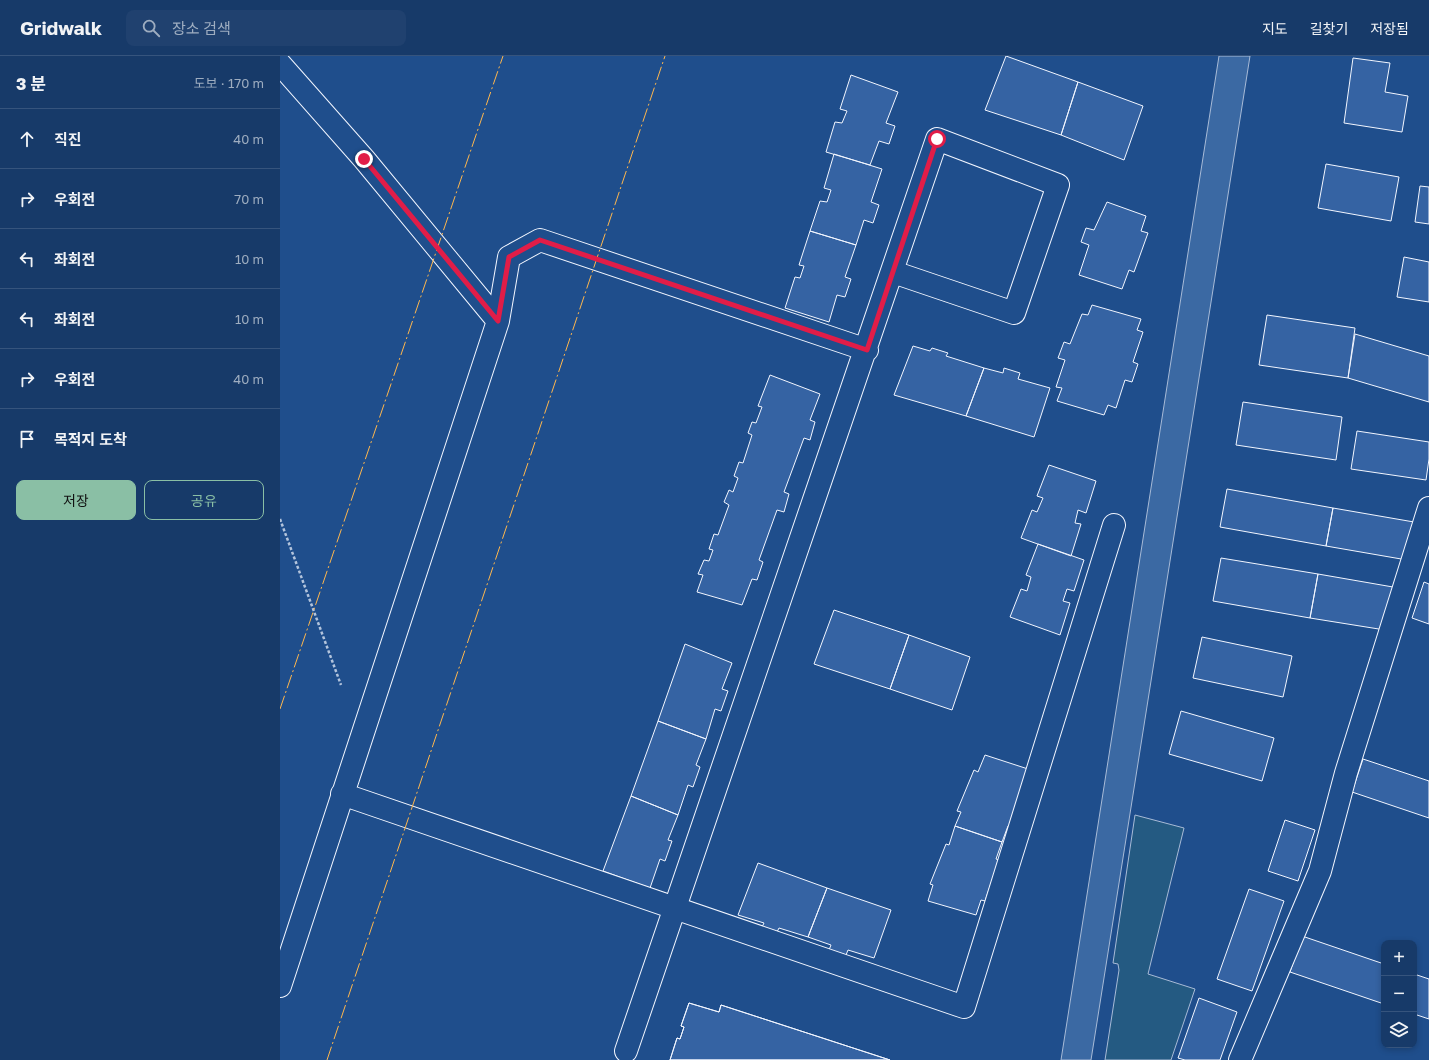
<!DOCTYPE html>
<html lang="ko">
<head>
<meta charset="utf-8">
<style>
  :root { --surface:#173a69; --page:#20416f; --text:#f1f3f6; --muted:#9eadc0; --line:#36547d; --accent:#8abfa5 }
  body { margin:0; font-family:"Golos Text","Noto Sans KR",sans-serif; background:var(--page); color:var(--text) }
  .controls { position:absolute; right:12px; bottom:12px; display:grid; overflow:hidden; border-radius:8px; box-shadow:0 2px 6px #0003 }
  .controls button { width:36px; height:36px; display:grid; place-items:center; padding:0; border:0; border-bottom:1px solid var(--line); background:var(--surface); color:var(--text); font:20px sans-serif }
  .stop { position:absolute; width:12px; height:12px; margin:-9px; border:3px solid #e11d48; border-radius:50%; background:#fff }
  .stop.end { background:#e11d48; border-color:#fff; box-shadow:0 1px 4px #0008 }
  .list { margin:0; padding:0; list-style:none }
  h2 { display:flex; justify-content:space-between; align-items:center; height:52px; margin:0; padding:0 16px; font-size:17px }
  h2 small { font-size:13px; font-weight:400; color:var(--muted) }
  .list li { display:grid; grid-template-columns:26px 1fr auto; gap:12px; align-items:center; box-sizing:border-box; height:60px; padding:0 16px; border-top:1px solid var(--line) }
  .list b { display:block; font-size:15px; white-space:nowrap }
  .list em { font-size:13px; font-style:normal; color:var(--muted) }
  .actions { display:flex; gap:8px; padding:12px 16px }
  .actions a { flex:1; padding:9px 0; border:1px solid var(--accent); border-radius:8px; text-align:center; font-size:14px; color:var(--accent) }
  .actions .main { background:var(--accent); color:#111 }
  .icon { flex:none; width:22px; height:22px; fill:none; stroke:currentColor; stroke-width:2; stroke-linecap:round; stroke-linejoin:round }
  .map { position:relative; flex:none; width:1149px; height:1004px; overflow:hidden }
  header { display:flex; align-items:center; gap:24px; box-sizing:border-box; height:56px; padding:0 20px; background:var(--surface); border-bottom:1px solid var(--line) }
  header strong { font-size:19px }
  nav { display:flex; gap:22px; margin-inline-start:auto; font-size:14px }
  .search { width:280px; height:36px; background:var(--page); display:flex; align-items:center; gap:10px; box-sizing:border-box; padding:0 14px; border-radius:8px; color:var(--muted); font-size:15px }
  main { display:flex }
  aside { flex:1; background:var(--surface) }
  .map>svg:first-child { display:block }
</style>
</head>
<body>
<header>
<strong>Gridwalk</strong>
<div class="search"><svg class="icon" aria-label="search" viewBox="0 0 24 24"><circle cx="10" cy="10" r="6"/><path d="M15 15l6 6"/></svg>장소 검색</div>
<nav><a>지도</a><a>길찾기</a><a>저장됨</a></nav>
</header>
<main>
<aside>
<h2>3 분<small>도보 · 170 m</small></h2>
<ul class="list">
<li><svg class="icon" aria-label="ahead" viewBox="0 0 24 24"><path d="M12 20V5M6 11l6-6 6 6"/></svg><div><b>직진</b></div><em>40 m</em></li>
<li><svg class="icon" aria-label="right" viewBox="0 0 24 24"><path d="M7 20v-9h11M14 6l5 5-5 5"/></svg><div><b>우회전</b></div><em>70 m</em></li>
<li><svg class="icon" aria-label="left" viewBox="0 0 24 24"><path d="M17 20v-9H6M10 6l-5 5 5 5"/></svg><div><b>좌회전</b></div><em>10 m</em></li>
<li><svg class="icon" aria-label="left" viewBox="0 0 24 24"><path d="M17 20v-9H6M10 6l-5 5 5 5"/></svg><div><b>좌회전</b></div><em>10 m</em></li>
<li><svg class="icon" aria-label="right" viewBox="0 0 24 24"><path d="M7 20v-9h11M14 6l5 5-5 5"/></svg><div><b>우회전</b></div><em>40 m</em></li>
<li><svg class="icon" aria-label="arrive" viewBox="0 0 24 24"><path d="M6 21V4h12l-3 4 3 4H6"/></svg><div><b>목적지 도착</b></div></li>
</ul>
<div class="actions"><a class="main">저장</a><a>공유</a></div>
</aside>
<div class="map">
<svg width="1149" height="1004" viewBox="0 0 1149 1004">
  <rect width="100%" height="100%" fill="#1f4e8c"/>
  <path fill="#245a82" stroke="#a8bbd7" d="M855,759L904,772L868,918L915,933L891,1004H825L839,914L838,908L833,907Z"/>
  <path fill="#3b69a3" stroke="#a8bbd7" d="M939,0H970L811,1004H781Z"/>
  <path fill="#3563a3" stroke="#f2f6ff" d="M726,0L798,26L781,79L705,54Z
    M1073,2L1110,7L1105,36L1128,40L1122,76L1064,67Z
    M571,19L618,36L606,67L615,70L609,88L599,85L590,109L546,96L555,66L562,67L567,55L560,53Z
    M798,26L863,50L844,104L781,79Z
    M554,98L602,113L591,146L599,149L593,167L584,164L576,189L530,175L540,145L547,146L551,134L544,132Z
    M1046,108L1119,121L1111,165L1038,152Z
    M1140,130L1149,131V168L1135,166Z
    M827,146L866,160L861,175L868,177L854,216L849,214L842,233L799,219L809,189L801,186L806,172L814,174Z
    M530,175L576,189L565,221L571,223L565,241L557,239L549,266L505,252L515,221L520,222L524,210L519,209Z
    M1124,201L1149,206V246L1117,241Z
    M812,249L861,263L857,274L863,276L853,306L858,308L852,326L845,324L836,352L828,349L824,359L777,345L782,332L776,331L785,304L778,302L784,286L790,288L802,258L808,259Z
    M987,259L1075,272L1068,322L979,309Z
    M1075,278L1149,300V346L1068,322Z
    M633,290L650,295L652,292L668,297L666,300L704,312L686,360L614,339Z
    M704,312L723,317L724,312L740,317L738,323L770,332L754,381L686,360Z
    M490,319L540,338L530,364L535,366L530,384L524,382L504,436L509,438L504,456L497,454L479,504L483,506L477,524L472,523L462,549L417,536L423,519L418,518L424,504L429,505L433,494L429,493L434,478L438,479L449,449L444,446L449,434L453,436L458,422L454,420L459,406L463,407L472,379L468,377L472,366L476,367L482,351L478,350Z
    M963,346L1062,361L1056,404L956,389Z
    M1077,375L1149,386V403L1146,424L1071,413Z
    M769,409L816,425L806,457L798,454L795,467L801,468L791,500L741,482L752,454L757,456L763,442L757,440Z
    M947,433L1053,452L1046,490L940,471Z
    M1053,452L1134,466L1127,504L1046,490Z
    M758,488L804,504L794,535L787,533L783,545L790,547L780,579L730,561L741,533L747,535L751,521L746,519Z
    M941,502L1038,518L1030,562L933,545Z
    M1038,518L1113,531L1105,574L1030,562Z
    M1144,526L1149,528V568L1132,562Z
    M554,554L629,579L610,633L534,608Z
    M629,579L690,601L672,654L610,633Z
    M922,581L1012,600L1003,641L913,622Z
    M405,588L452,607L442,633L448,635L441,655L435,653L426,683L378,665Z
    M901,655L994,682L982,725L889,698Z
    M378,665L426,683L416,709L420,711L413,731L408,729L398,759L351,740Z
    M705,699L748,713L732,772L728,770L722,786L675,770L681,756L677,755L694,714L698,716Z
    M1083,703L1149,725V762L1072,736Z
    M351,740L398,759L388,784L392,785L385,805L380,803L370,832L323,815Z
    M1005,764L1035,774L1018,825L988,815Z
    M675,770L722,786L716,803L719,804L705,845L701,844L696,859L648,845L653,829L650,828L666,788L669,789Z
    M478,807L547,832L528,881L499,872L497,876L482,871L484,867L458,859Z
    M547,832L611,854L594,902L568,894L566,899L549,894L551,889L528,881Z
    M969,833L1004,845L972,935L937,923Z
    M1022,880L1104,908V948L1010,916Z
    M1134,918L1149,923V963L1134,958Z
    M919,942L957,956L940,1004H905L898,1002Z
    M409,947L439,956L441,949L610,1004H390L397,982L400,983L404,971L401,970Z
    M409,947L439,956L441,949L610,1004H390L397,982L400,983L404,971L401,970Z"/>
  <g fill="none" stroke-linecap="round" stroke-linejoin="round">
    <defs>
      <path id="street" d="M0,8L84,103L218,265L0,930
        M218,265L229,201L260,184L587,294
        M62,738L684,951L834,469
        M346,995C447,690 556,388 657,83L778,129L734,257L613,216
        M960,1004L1040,815L1066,717L1149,452"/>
    </defs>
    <use href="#street" stroke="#f2f6ff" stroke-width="24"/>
    <path stroke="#b3c4dc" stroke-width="2.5" stroke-dasharray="3 2" stroke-linecap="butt" d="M0,463L61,629"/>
    <use href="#street" stroke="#1f4e8c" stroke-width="22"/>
    <path stroke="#ffb74d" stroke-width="1" stroke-dasharray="14 3 2 3" stroke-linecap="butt" d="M0,653L223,0
      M47,1004L385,0"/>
  </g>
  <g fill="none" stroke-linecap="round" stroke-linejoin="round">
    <path stroke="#e11d48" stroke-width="5" d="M84,103L218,265L229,201L260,184L587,294L657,83"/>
  </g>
</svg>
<div class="controls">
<button>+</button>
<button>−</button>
<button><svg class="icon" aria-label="layers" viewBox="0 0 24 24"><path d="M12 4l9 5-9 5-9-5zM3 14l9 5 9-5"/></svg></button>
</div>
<div class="stop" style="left:657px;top:83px"></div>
<div class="stop end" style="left:84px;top:103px"></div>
</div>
</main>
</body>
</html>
